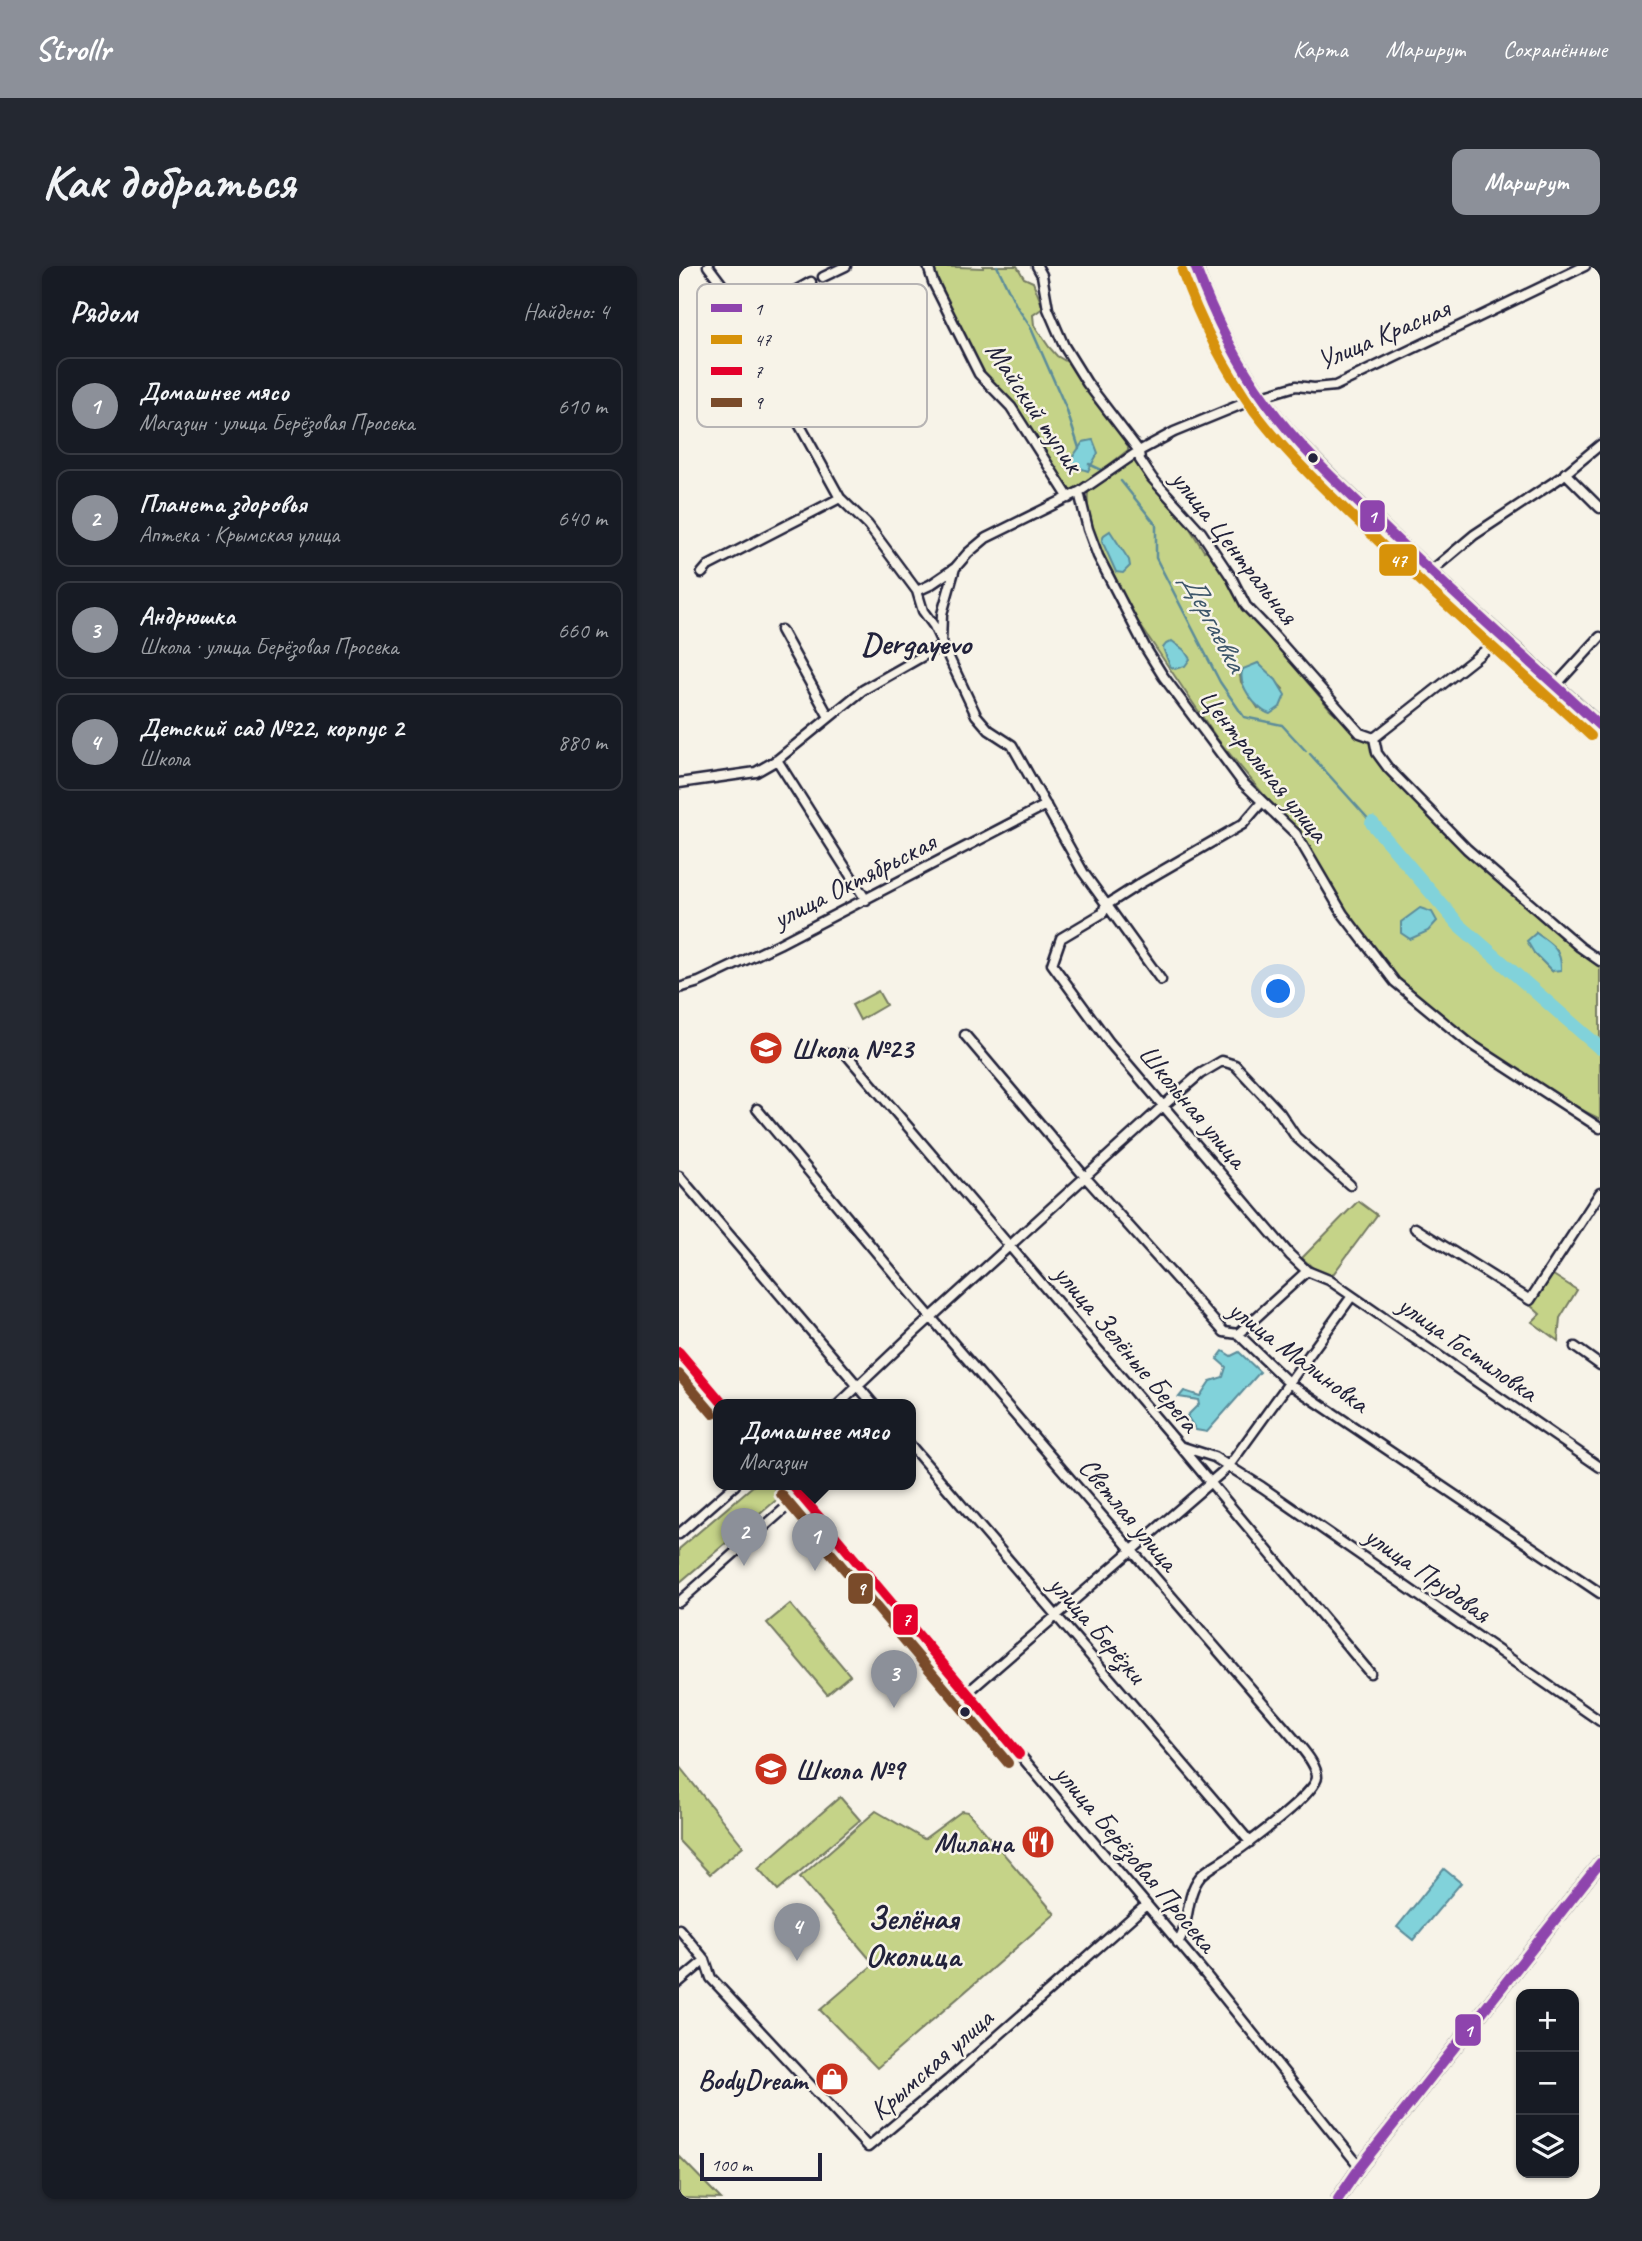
<!DOCTYPE html>
<html lang="ru">
<head>
<meta charset="utf-8">
<style>
  :root { --surface:#171b24; --page:#242831; --text:#f1f3f6; --muted:#9ea1a6; --line:#363941; --accent:#8c9099 }
  body { margin:0; font-family:Caveat,sans-serif; background:var(--page); color:var(--text) }
  .controls { position:absolute; right:21px; bottom:21px; display:grid; overflow:hidden; border-radius:14px; box-shadow:0 2px 5px #0004 }
  .controls button { width:63px; height:63px; display:grid; place-items:center; padding:0; border:0; border-bottom:2px solid var(--line); background:var(--surface); color:var(--text); font:35px sans-serif }
  .scale { position:absolute; left:21px; bottom:18px; width:122px; box-sizing:border-box; padding-left:7px; border:4px solid #22223b; border-top:0; font-size:19px; line-height:24px; white-space:nowrap; color:#22223b; -webkit-text-stroke:5px #f7f3e8; paint-order:stroke }
  .you { position:absolute; left:600px; top:726px; width:24px; height:24px; margin:-18px; border:5px solid #fff; border-radius:50%; background:#1a73e8; box-shadow:0 0 0 10px #1a73e833 }
  .badge { display:grid; place-items:center; width:46px; height:46px; border-radius:50%; background:var(--accent); color:#fff; font-size:23px; font-weight:700 }
  .pin { position:absolute; translate:-50% -58px; filter:drop-shadow(0 2px 4px #0008) }
  .pin::after { content:''; position:absolute; top:37px; width:24px; height:21px; background:inherit; clip-path:polygon(0 0,100% 0,50% 100%) }
  .popup { position:absolute; left:34px; top:1133px; width:203px; height:91px; box-sizing:border-box; display:grid; place-content:center; border-radius:14px; background:var(--surface); filter:drop-shadow(0 2px 5px #0005); font-size:23px; white-space:nowrap; color:var(--muted) }
  .popup b { font-size:26px; color:var(--text) }
  .popup::after { content:''; position:absolute; left:50%; top:100%; margin-left:-14px; border:14px solid transparent; border-top-color:var(--surface) }
  .list { margin:0; padding:0; list-style:none }
  h2 { display:flex; justify-content:space-between; align-items:center; height:91px; margin:0; padding:0 28px; font-size:30px }
  h2 small { font-size:23px; font-weight:400; color:var(--muted) }
  .list li { display:grid; grid-template-columns:46px 1fr auto; gap:21px; align-items:center; box-sizing:border-box; height:98px; margin:0 14px 14px; padding:0 14px; border:2px solid var(--line); border-radius:14px }
  .list b { display:block; font-size:26px; white-space:nowrap }
  .list p { margin:0; font-size:23px; white-space:nowrap; color:var(--muted) }
  .list em { font-size:23px; font-style:normal; color:var(--muted) }
  .icon { flex:none; width:38px; height:38px; fill:none; stroke:currentColor; stroke-width:2; stroke-linecap:round; stroke-linejoin:round }
  .map { position:relative; flex:none; width:921px; height:1933px; overflow:hidden; border-radius:14px }
  header { display:flex; align-items:center; gap:42px; box-sizing:border-box; height:98px; padding:0 35px; background:var(--accent); color:#fff }
  header strong { font-size:33px }
  nav { display:flex; gap:38px; margin-inline-start:auto; font-size:24px }
  .intro { display:flex; align-items:center; justify-content:space-between; box-sizing:border-box; height:168px; padding:0 42px }
  h1 { margin:0; font-size:49px }
  .button { padding:18px 32px; border-radius:14px; background:var(--accent); color:#fff; font-size:24px; font-weight:700 }
  main { display:flex; gap:42px; padding:0 42px }
  aside { flex:1; background:var(--surface); border-radius:14px; box-shadow:0 2px 5px #0004 }
  .map>svg:first-child { display:block }
</style>
</head>
<body>
<header>
<strong>Strollr</strong>
<nav><a>Карта</a><a>Маршрут</a><a>Сохранённые</a></nav>
</header>
<div class="intro"><h1>Как добраться</h1><a class="button">Маршрут</a></div>
<main>
<aside>
<h2>Рядом<small>Найдено: 4</small></h2>
<ul class="list">
<li><span class="badge">1</span><div><b>Домашнее мясо</b><p>Магазин · улица Берёзовая Просека</p></div><em>610 m</em></li>
<li><span class="badge">2</span><div><b>Планета здоровья</b><p>Аптека · Крымская улица</p></div><em>640 m</em></li>
<li><span class="badge">3</span><div><b>Андрюшка</b><p>Школа · улица Берёзовая Просека</p></div><em>660 m</em></li>
<li><span class="badge">4</span><div><b>Детский сад №22, корпус 2</b><p>Школа</p></div><em>880 m</em></li>
</ul>
</aside>
<div class="map">
<svg width="921" height="1933" viewBox="0 0 921 1933">
  <rect width="100%" height="100%" fill="#f7f3e8"/>
  <filter id="ink" filterUnits="userSpaceOnUse"><feTurbulence type="fractalNoise" baseFrequency=".0143" numOctaves="2"/><feDisplacementMap in="SourceGraphic" scale="14" xChannelSelector="R" yChannelSelector="G"/><feConvolveMatrix kernelMatrix="1 2 1 2 8 2 1 2 1" color-interpolation-filters="sRGB"/></filter>
  <g filter="url(#ink)">
    <path fill="#c5d388" stroke="#747a62" stroke-width="2" fill-rule="evenodd" d="M253,0L304,2V0H338L345,12L354,16L364,42L354,49L355,59L370,81L378,90L395,100L449,179V184L410,215L392,224L384,218L335,142L322,125L302,106Z
      M455,194L502,248L525,285L529,284L543,303L561,338L573,352L605,382L619,405L652,444L693,479L698,494L745,546L749,545L783,583L880,669L882,668L921,699V853L875,830L829,800L715,712L684,674L616,560L589,534L539,474L453,347C446,336 442,323 436,311C422,286 406,256 409,226ZM579,397L604,423L579,442L562,416L561,410ZM857,667L878,684L873,705L855,687Z
      M199,725L207,739L181,754L173,739Z
      M679,935L698,949L652,1011L634,1002L623,992Z
      M871,1007L898,1024L881,1052L879,1075L853,1056L861,1048L851,1039Z
      M75,1219H93L102,1230L0,1317V1283Z
      M111,1338L171,1409L148,1428L88,1357Z
      M0,1500L64,1580L31,1608L0,1575Z
      M161,1531L181,1554L99,1624L79,1602Z
      M197,1545L245,1573L283,1545L289,1546L376,1648L198,1802L141,1744L195,1698L121,1611Z
      M0,1890L42,1933L0,1932Z"/>
    <path fill="#81d2da" stroke="#5b8c9a" stroke-width="2" d="M414,174L419,187L409,205L389,198L404,176Z
      M431,265L450,294L451,300L444,307L437,306L423,275L425,269Z
      M493,375L505,384L511,393L506,400L496,403L491,400L484,382L487,378Z
      M579,397L597,414L606,429L601,441L591,448C577,444 557,417 564,403Z
      M741,642L753,646L758,655L749,665L731,673L722,667V656Z
      M857,667C873,678 883,684 882,704L873,705L855,687L848,675Z
      M544,1085L552,1090L560,1086L581,1106L528,1166L517,1164L508,1150L520,1138L519,1134L500,1131L505,1125L521,1130L531,1115L544,1111L547,1101L538,1093Z
      M765,1603L782,1617L734,1674L718,1661Z"/>
    <g fill="none" stroke-linecap="round" stroke-linejoin="round">
      <path stroke="#5b8c9a" stroke-width="2.5" d="M318,0L338,41L351,60L387,142L400,182
        M410,198L433,209
        M442,215L477,259V292L541,416L565,451L603,459L627,485
        M631,488L693,557"/>
      <path stroke="#81d2da" stroke-width="14" d="M693,557L780,659L921,782"/>
      <defs>
        <path id="minor" d="M29,0L68,52L113,138L119,156L161,232L189,259L238,325L244,345L255,360L297,449L310,464L333,479L404,606L482,714
          M249,0L254,16L300,108L332,141L390,232
          M358,0L363,9L369,43L385,80L408,117L460,185L461,194L473,212L522,266L552,311L567,340L590,364L681,467L695,472L698,487L709,502L788,583L901,681L921,695
          M144,11L167,0
          M68,52L132,16
          M886,207L921,242
          M400,226L409,263L419,290L466,381L484,410L563,516L617,568L664,648L716,716L790,777L921,862
          M751,306L795,269L881,212L921,179
          M23,307L29,300L161,232
          M238,325L251,319L276,302
          M102,364L150,451
          M877,419L921,371
          M695,472L822,372
          M98,494L187,634
          M0,517L77,506L98,494L184,424L258,382L262,378L263,348L276,302L289,287L307,272L400,226L460,185L495,166L583,130L617,120L635,122L656,120L906,0
          M583,536L564,558L462,617L426,640L424,647L382,672L373,698L430,776L611,989L628,1005L650,1014L921,1201
          M0,722L20,716L100,678L367,539
          M286,769L406,911L545,1066L559,1068L611,1118L921,1327
          M167,788L501,1180L691,1407
          M78,843L237,1034L617,1475C624,1484 638,1499 638,1511C638,1527 567,1579 552,1589C543,1596 528,1602 521,1611C506,1630 511,1658 499,1677
          M0,910L195,1139
          M736,962L851,1034L921,927
          M559,1068L628,1005
          M896,1081L921,1099
          M0,1086L45,1139
          M159,1139L236,1066L484,840L521,808L543,795L556,799L601,847L617,871L671,919
          M232,1180L571,1576
          M504,1181L535,1191L583,1221L921,1455
          M113,1219L527,1709L681,1901
          M0,1268L56,1219
          M0,1336L121,1229
          M288,1427L549,1201L673,1030
          M0,1663L26,1694L32,1712L189,1881L269,1814L467,1639
          M0,1716L26,1694"/>
        <path id="major" d="M516,0C538,64 574,127 620,177C648,208 680,237 710,266C779,333 851,395 921,460
          M659,1933L681,1901L921,1597"/>
      </defs>
      <use href="#minor" stroke="#22223b" stroke-width="13"/>
      <use href="#major" stroke="#22223b" stroke-width="16"/>
      <use href="#minor" stroke="#f7f3e8" stroke-width="8"/>
      <use href="#major" stroke="#fadf96" stroke-width="10"/>
      <defs>
        <path id="bus-1" d="M516,0C534,48 556,94 587,136C620,182 662,220 703,259C774,328 848,393 921,460
          M659,1933L681,1901L921,1597"/>
        <path id="bus-2" d="M503,5C521,55 545,102 576,146C610,191 652,230 693,269C764,338 839,403 912,470"/>
        <path id="bus-3" d="M0,1086L45,1139
          M113,1219L340,1488"/>
        <path id="bus-4" d="M0,1108L34,1148
          M102,1228L329,1497"/>
      </defs>
      <use href="#bus-1" stroke="#f7f3e8" stroke-width="16"/>
      <use href="#bus-2" stroke="#f7f3e8" stroke-width="16"/>
      <use href="#bus-3" stroke="#f7f3e8" stroke-width="16"/>
      <use href="#bus-4" stroke="#f7f3e8" stroke-width="16"/>
      <use href="#bus-1" stroke="#8e44ad" stroke-width="10"/>
      <use href="#bus-2" stroke="#d79209" stroke-width="10"/>
      <use href="#bus-3" stroke="#e4002b" stroke-width="10"/>
      <use href="#bus-4" stroke="#7a4b2a" stroke-width="10"/>
    </g>
  </g>
  <defs>
    <symbol id="school-disc" viewBox="-11 -11 22 22"><circle r="9.5" fill="#c8321e" stroke="#f7f3e8"/><path d="M0-5L7-2L0 1L-7-2ZM-4 1L0 2.5L4 1V4Q0 6-4 4Z" fill="#fff"/></symbol>
    <symbol id="restaurant-disc" viewBox="-11 -11 22 22"><circle r="9.5" fill="#c8321e" stroke="#f7f3e8"/><path d="M-5-6h1v4h1v-4h1v4h1v-4h1v5L-1.5 .5V6h-2V.5L-5-1ZM5-6V6H3V1.5H1.5Q1.5-4 5-6Z" fill="#fff"/></symbol>
    <symbol id="shop-disc" viewBox="-11 -11 22 22"><circle r="9.5" fill="#c8321e" stroke="#f7f3e8"/><path d="M-5-2.5h2.3a2.7 3.5 0 0 1 5.4 0H5L5.5 6h-11ZM-1.5-2.5h3a1.5 2.3 0 0 0-3 0Z" fill="#fff"/></symbol>
  </defs>
  <g fill-rule="evenodd">
    <use href="#school-disc" x="68" y="763" width="38" height="38"/>
    <use href="#school-disc" x="73" y="1484" width="38" height="38"/>
    <use href="#restaurant-disc" x="340" y="1557" width="38" height="38"/>
    <use href="#shop-disc" x="134" y="1794" width="38" height="38"/>
  </g>
  <g fill="#22223b" stroke="#f7f3e8" stroke-width="2.5">
    <circle cx="634" cy="192" r="6"/>
    <circle cx="286" cy="1446" r="6"/>
  </g>
  <g text-anchor="middle" dominant-baseline="central" stroke-width="5" stroke-linejoin="round" paint-order="stroke">
    <g font-size="28" fill="#22223b" stroke="#f7f3e8">
      <text transform="translate(704 68) rotate(-23)">Улица Красная</text>
      <text transform="translate(356 141) rotate(56)">Майский тупик</text>
      <text transform="translate(556 281) rotate(52)">улица Центральная</text>
      <text transform="translate(585 499) rotate(51)">Центральная улица</text>
      <text transform="translate(175 614) rotate(-27)">улица Октябрьская</text>
      <text transform="translate(514 840) rotate(50)">Школьная улица</text>
      <text transform="translate(448 1082) rotate(50)">улица Зелёные Берега</text>
      <text transform="translate(789 1082) rotate(35)">улица Гостиловка</text>
      <text transform="translate(620 1090) rotate(37)">улица Малиновка</text>
      <text transform="translate(450 1248) rotate(50)">Светлая улица</text>
      <text transform="translate(749 1308) rotate(35)">улица Прудовая</text>
      <text transform="translate(419 1363) rotate(49)">улица Берёзки</text>
      <text transform="translate(457 1592) rotate(50)">улица Берёзовая Просека</text>
      <text transform="translate(252 1798) rotate(-41)">Крымская улица</text>
    </g>
    <g font-size="28" font-weight="bold" fill="#22223b" stroke="#f7f3e8" text-anchor="start">
      <text x="112" y="782">Школа №23</text>
      <text x="116" y="1503">Школа №9</text>
      <text x="334" y="1576" text-anchor="end">Милана</text>
      <text x="128" y="1813" text-anchor="end">BodyDream</text>
    </g>
    <g font-size="30" font-style="italic" fill="#3e576b" stroke="#f7f3e8">
      <text transform="translate(535 356) rotate(62)">Дергаевка</text>
    </g>
    <g font-size="32" font-weight="bold" fill="#22223b" stroke="#f7f3e8">
      <text x="237" y="377">Dergayevo</text>
      <text x="234" y="1652">Зелёная<tspan x="234" dy="37">Околица</tspan></text>
    </g>
  </g>
  <rect x="18" y="18" width="230" height="143" rx="10" fill="#f7f3e8" stroke="#b7b4b4" stroke-width="2"/>
  <rect x="32" y="38" width="31" height="8" fill="#8e44ad"/>
  <rect x="32" y="69" width="31" height="9" fill="#d79209"/>
  <rect x="32" y="101" width="31" height="8" fill="#e4002b"/>
  <rect x="32" y="132" width="31" height="9" fill="#7a4b2a"/>
  <g font-size="19" fill="#22223b">
    <text x="75" y="49">1</text>
    <text x="75" y="80">47</text>
    <text x="75" y="112">7</text>
    <text x="75" y="143">9</text>
  </g>
  <g stroke="#f7f3e8" stroke-width="2.5">
    <rect x="680" y="233" width="27" height="34" rx="7" fill="#8e44ad"/>
    <rect x="699" y="277" width="40" height="34" rx="7" fill="#d79209"/>
    <rect x="168" y="1306" width="27" height="33" rx="7" fill="#7a4b2a"/>
    <rect x="213" y="1337" width="27" height="33" rx="7" fill="#e4002b"/>
    <rect x="775" y="1747" width="28" height="34" rx="7" fill="#8e44ad"/>
  </g>
  <g font-size="19" text-anchor="middle" font-weight="bold" fill="#fff">
    <text x="693" y="257">1</text>
    <text x="719" y="301">47</text>
    <text x="182" y="1329">9</text>
    <text x="227" y="1360">7</text>
    <text x="789" y="1771">1</text>
  </g>
</svg>
<div class="controls">
<button>+</button>
<button>−</button>
<button><svg class="icon" aria-label="layers" viewBox="0 0 24 24"><path d="M12 4l9 5-9 5-9-5zM3 14l9 5 9-5"/></svg></button>
</div>
<div class="scale">100 m</div>
<div class="you"></div>
<div class="pin badge" style="left:136px;top:1305px">1</div>
<div class="popup"><b>Домашнее мясо</b>Магазин</div>
<div class="pin badge" style="left:65px;top:1300px">2</div>
<div class="pin badge" style="left:215px;top:1442px">3</div>
<div class="pin badge" style="left:118px;top:1695px">4</div>
</div>
</main>
</body>
</html>
